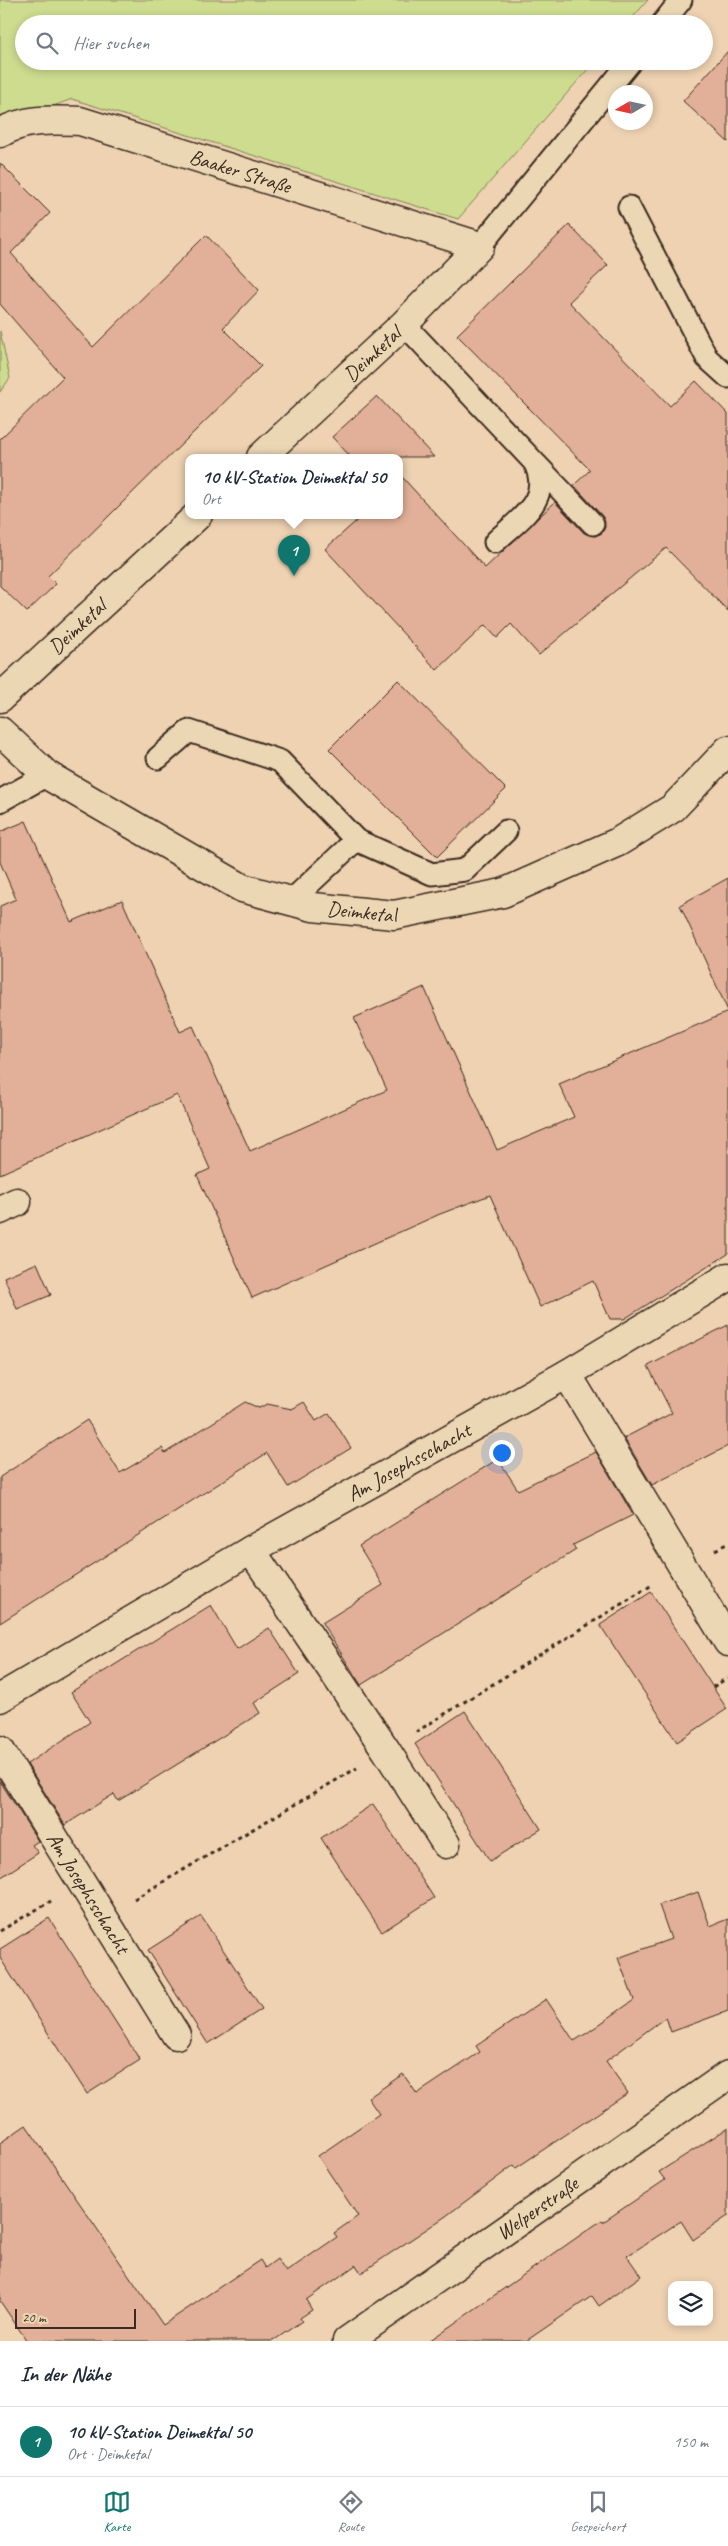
<!DOCTYPE html>
<html lang="de">
<head>
<meta charset="utf-8">
<style>
  :root { --surface:#fff; --page:#f6f6f7; --text:#1f2937; --muted:#747a83; --line:#e0e1e3; --accent:#0f766e }
  body { margin:0; font-family:Caveat,sans-serif; background:var(--page); color:var(--text) }
  .controls { position:absolute; right:15px; bottom:15px; display:grid; overflow:hidden; border-radius:10px; box-shadow:0 2px 8px #0003 }
  .controls button { width:45px; height:45px; display:grid; place-items:center; padding:0; border:0; border-bottom:1px solid var(--line); background:var(--surface); color:var(--text); font:25px sans-serif }
  .compass { position:absolute; left:608px; top:85px; width:45px; height:45px; border-radius:50%; background:var(--surface); box-shadow:0 2px 8px #0003; rotate:261deg }
  .scale { position:absolute; left:15px; bottom:12px; width:121px; box-sizing:border-box; padding-left:5px; border:2px solid #3b2a1e; border-top:0; font-size:14px; line-height:18px; white-space:nowrap; color:#3b2a1e; -webkit-text-stroke:4px #ecd7b5; paint-order:stroke }
  .you { position:absolute; left:501px; top:1452px; width:18px; height:18px; margin:-12px; border:4px solid #fff; border-radius:50%; background:#1a73e8; box-shadow:0 0 0 8px #1a73e833 }
  .badge { display:grid; place-items:center; width:32px; height:32px; border-radius:50%; background:var(--accent); color:#fff; font-size:16px; font-weight:700 }
  .pin { position:absolute; translate:-50% -41px; filter:drop-shadow(0 1px 2px #0008) }
  .pin::after { content:''; position:absolute; top:26px; width:18px; height:15px; background:inherit; clip-path:polygon(0 0,100% 0,50% 100%) }
  .popup { position:absolute; left:185px; top:454px; width:218px; height:65px; box-sizing:border-box; display:grid; place-content:center; border-radius:10px; background:var(--surface); filter:drop-shadow(0 1px 4px #0005); font-size:16px; white-space:nowrap; color:var(--muted) }
  .popup b { font-size:19px; color:var(--text) }
  .popup::after { content:''; position:absolute; left:50%; top:100%; margin-left:-10px; border:10px solid transparent; border-top-color:var(--surface) }
  .list { margin:0; padding:0; list-style:none }
  h2 { display:flex; justify-content:space-between; align-items:center; height:65px; margin:0; padding:0 20px; font-size:21px }
  h2 small { font-size:16px; font-weight:400; color:var(--muted) }
  .list li { display:grid; grid-template-columns:32px 1fr auto; gap:15px; align-items:center; box-sizing:border-box; height:70px; padding:0 20px; border-top:1px solid var(--line) }
  .list b { display:block; font-size:19px; white-space:nowrap }
  .list p { margin:0; font-size:16px; white-space:nowrap; color:var(--muted) }
  .list em { font-size:16px; font-style:normal; color:var(--muted) }
  .icon { flex:none; width:28px; height:28px; fill:none; stroke:currentColor; stroke-width:2; stroke-linecap:round; stroke-linejoin:round }
  .map { position:relative; flex:none; width:728px; height:2341px; overflow:hidden }
  .search { position:absolute; background:var(--surface); box-shadow:0 2px 8px #0003; left:15px; right:15px; top:15px; height:55px; display:flex; align-items:center; gap:12px; box-sizing:border-box; padding:0 18px; border-radius:28px; color:var(--muted); font-size:19px }
  .sheet { height:135px; background:var(--surface) }
  nav { display:flex; justify-content:space-around; align-items:center; box-sizing:border-box; height:70px; border-top:1px solid var(--line); background:var(--surface); font-size:14px; color:var(--muted) }
  nav a { display:grid; justify-items:center; gap:2px }
  nav .on { color:var(--accent) }
  .map>svg:first-child { display:block }
</style>
</head>
<body>
<div class="map">
<svg width="728" height="2341" viewBox="0 0 728 2341">
  <rect width="100%" height="100%" fill="#eed2b2"/>
  <filter id="ink" filterUnits="userSpaceOnUse"><feTurbulence type="fractalNoise" baseFrequency=".02" numOctaves="2"/><feDisplacementMap in="SourceGraphic" scale="10" xChannelSelector="R" yChannelSelector="G"/><feConvolveMatrix kernelMatrix="1 2 1 2 8 2 1 2 1" color-interpolation-filters="sRGB"/></filter>
  <g filter="url(#ink)">
    <path fill="#cddc8f" stroke="#848356" d="M0,0H648L627,24H24V61H595L458,219L72,99L0,126Z
      M0,331L10,378L0,392Z"/>
    <path fill="#e2b098" stroke="#3b2a1e" d="M728,51V142L683,101Z
      M0,163L50,213L11,253L93,347L206,235L259,290L223,328L261,366L48,576L56,584L27,612L0,586V439L63,377L0,304Z
      M569,225L608,265L569,302L670,406L696,381L728,414V611L666,548L539,655L511,624L497,638L485,625L437,670L325,549L363,515H399V481L403,478L485,568L555,502L584,533L595,536L602,533L605,527L602,516L574,485L590,470L457,335Z
      M377,396L434,457H351L332,437Z
      M398,680L506,789L437,857L329,749Z
      M26,821L71,922L122,900L180,1032L193,1026L250,1151L387,1090L354,1018L424,987L497,1150L574,1117L559,1084L728,1012V1254L624,1319H610L593,1281L540,1307L490,1195L440,1214L252,1298L197,1175L210,1169L177,1095L0,1174V906L16,899L0,862V832Z
      M728,878V1011L680,905Z
      M37,1263L51,1295L17,1309L4,1277Z
      M728,1325V1446L652,1485L624,1438L672,1413L648,1366Z
      M245,1402L259,1408L267,1404L292,1409L304,1402L316,1421L329,1413L351,1448L288,1487L267,1453L0,1623V1477L87,1420L120,1473L162,1448L165,1453Z
      M596,1452L633,1515L573,1545L576,1550L361,1685L322,1623L383,1585L359,1546L498,1459L518,1490Z
      M651,1592L727,1709L677,1742L600,1625Z
      M211,1605L237,1649L269,1628L299,1674L254,1703L260,1713L118,1801L114,1794L65,1825L27,1764L90,1722L71,1692Z
      M465,1711L541,1829L490,1861L415,1744Z
      M0,1781L38,1841L32,1845L38,1853L0,1878Z
      M373,1804L434,1898L382,1932L321,1838Z
      M698,1892L710,1926L728,1919V2011L671,2032L666,2017L606,2061L628,2093L516,2168L514,2165L446,2216L361,2273L356,2265L306,2300L312,2310L300,2318L302,2321L273,2341H27L0,2301V2143L26,2125L163,2325L260,2260L265,2268L277,2259L286,2272L337,2237L334,2233L358,2216L318,2156L379,2114L368,2098L403,2074L417,2094L480,2052L476,2046L546,1999L574,2041L587,2033L634,2000L618,1958L671,1939L659,1905Z
      M201,1916L262,2009L208,2044L148,1950Z
      M49,1918L140,2060L87,2094L0,1958V1949Z
      M728,2128V2216L693,2240L681,2221L627,2256L641,2276L599,2306L592,2296L526,2341H429L602,2220L603,2222L665,2180L659,2172Z"/>
    <g fill="none" stroke-linecap="round" stroke-linejoin="round">
      <defs>
        <path id="lane" d="M662,24L681,0
          M629,207L707,358L728,377
          M480,246L631,61
          M404,324L534,462C554,499 519,519 495,542
          M536,464L593,524
          M158,758L189,731L280,761L356,840
          M0,801L47,775
          M291,901L356,840L432,874L465,870L506,831"/>
        <g id="street">
          <path id="s1" d="M0,133C26,118 52,120 80,121L480,246L404,324L261,457"/>
          <path id="s2" d="M0,698L198,515"/>
          <path id="s3" d="M0,731L47,775L242,888L313,907L394,915L503,893L618,842L673,808L728,750"/>
          <path d="M0,1210L17,1202"/>
          <path d="M567,1374L728,1642"/>
          <path d="M251,1550L386,1750L446,1844"/>
          <path id="s4" d="M0,1698L251,1550L567,1374L728,1277"/>
          <path id="s5" d="M0,1750L176,2035"/>
          <path id="s6" d="M347,2341L728,2075"/>
        </g>
      </defs>
      <use href="#lane" stroke="#3b2a1e" stroke-width="25"/>
      <use href="#street" stroke="#3b2a1e" stroke-width="31"/>
      <path stroke="#3b2a1e" stroke-width="3" stroke-dasharray="4 4" stroke-linecap="butt" d="M715,1550L728,1543
        M713,1687L727,1678
        M416,1732L652,1585
        M134,1899L357,1768
        M0,1931L51,1901"/>
      <use href="#lane" stroke="#ecd7b5" stroke-width="21"/>
      <use href="#street" stroke="#ecd7b5" stroke-width="28"/>
    </g>
  </g>
  <g text-anchor="middle" dominant-baseline="central" stroke-width="4.5" stroke-linejoin="round" paint-order="stroke">
    <g font-size="21" fill="#3b2a1e" stroke="#ecd7b5">
      <text stroke="none"><textPath href="#s1" startOffset="250">Baaker Straße</textPath></text>
      <text transform="translate(372 354) rotate(-43)">Deimketal</text>
      <text stroke="none"><textPath href="#s2" startOffset="105">Deimketal</textPath></text>
      <text stroke="none"><textPath href="#s3" startOffset="412">Deimketal</textPath></text>
      <text stroke="none"><textPath href="#s4" startOffset="472">Am Josephsschacht</textPath></text>
      <text stroke="none"><textPath href="#s5" startOffset="168">Am Josephsschacht</textPath></text>
      <text stroke="none"><textPath href="#s6" startOffset="232">Welperstraße</textPath></text>
    </g>
  </g>
</svg>
<div class="controls">
<button><svg class="icon" aria-label="layers" viewBox="0 0 24 24"><path d="M12 4l9 5-9 5-9-5zM3 14l9 5 9-5"/></svg></button>
</div>
<svg class="compass" viewBox="-18 -18 36 36"><path d="M0-13l5 13h-10z" fill="#e53935"/><path d="M0 13l5-13h-10z" fill="#747a83"/></svg>
<div class="scale">20 m</div>
<div class="you"></div>
<div class="pin badge" style="left:294px;top:576px">1</div>
<div class="popup"><b>10 kV-Station Deimektal 50</b>Ort</div>
<div class="search"><svg class="icon" aria-label="search" viewBox="0 0 24 24"><circle cx="10" cy="10" r="6"/><path d="M15 15l6 6"/></svg>Hier suchen</div>
</div>
<section class="sheet">
<h2>In der Nähe<small></small></h2>
<ul class="list">
<li><span class="badge">1</span><div><b>10 kV-Station Deimektal 50</b><p>Ort · Deimketal</p></div><em>150 m</em></li>
</ul>
</section>
<nav>
<a class="on"><svg class="icon" aria-label="map" viewBox="0 0 24 24"><path d="M3 6l6-2 6 2 6-2v14l-6 2-6-2-6 2zM9 4v14M15 6v14"/></svg>Karte</a>
<a><svg class="icon" aria-label="directions" viewBox="0 0 24 24"><path d="M12 3l9 9-9 9-9-9zM9 14v-3h6M13 9l2 2-2 2"/></svg>Route</a>
<a><svg class="icon" aria-label="saved" viewBox="0 0 24 24"><path d="M7 4h10v16l-5-4-5 4z"/></svg>Gespeichert</a>
</nav>
</body>
</html>
